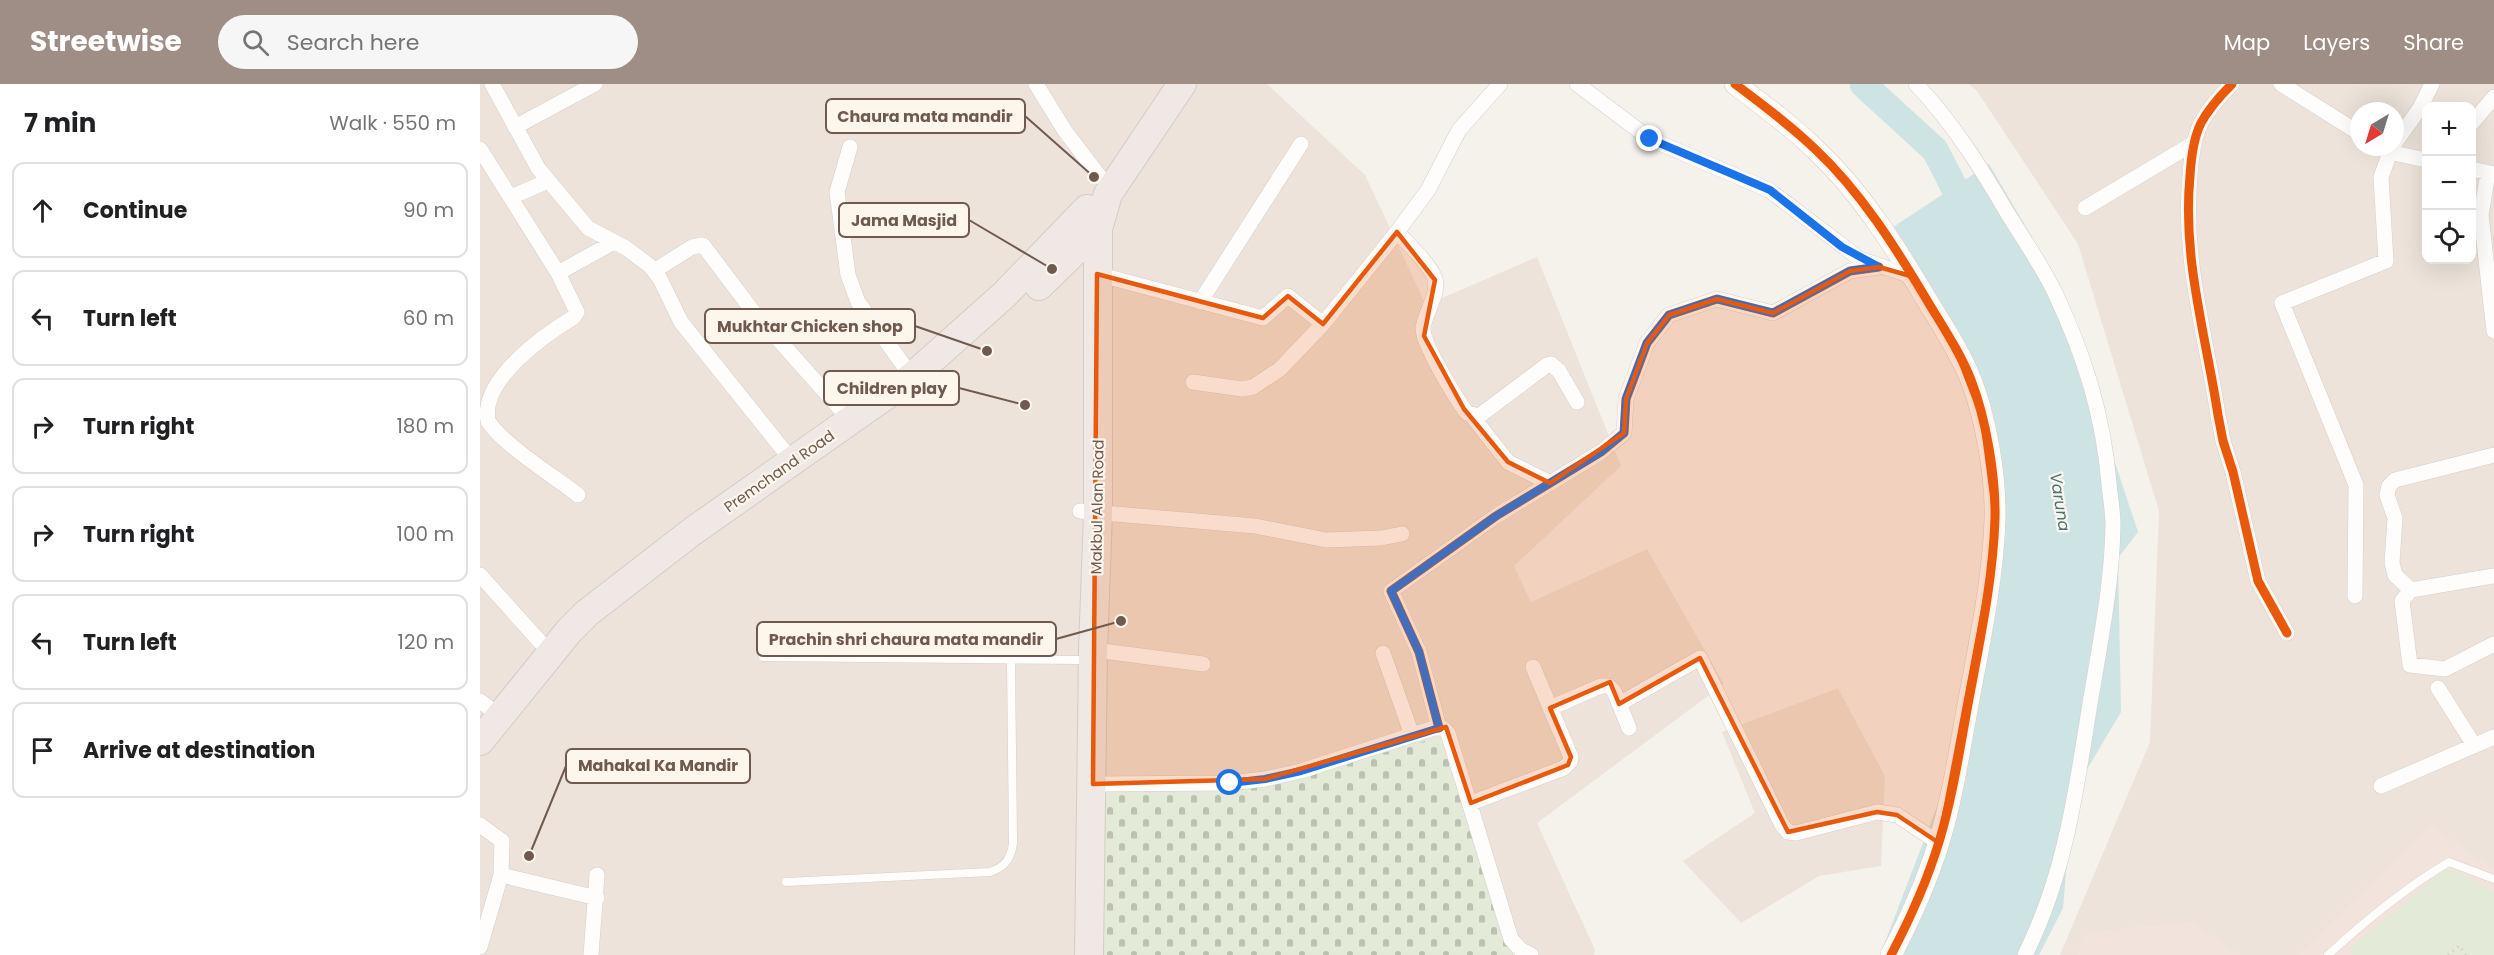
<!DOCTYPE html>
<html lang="en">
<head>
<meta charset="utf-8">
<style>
  :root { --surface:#fff; --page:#f6f6f6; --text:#202124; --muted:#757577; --line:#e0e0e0; --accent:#9f8e86 }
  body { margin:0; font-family:Poppins,sans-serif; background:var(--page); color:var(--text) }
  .controls { position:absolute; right:18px; top:18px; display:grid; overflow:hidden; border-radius:12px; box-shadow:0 6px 24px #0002 }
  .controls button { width:54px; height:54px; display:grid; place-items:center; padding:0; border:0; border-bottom:2px solid var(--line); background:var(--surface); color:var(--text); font:30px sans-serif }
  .compass { position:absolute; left:1870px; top:18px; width:54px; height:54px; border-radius:50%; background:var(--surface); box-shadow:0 6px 24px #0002; rotate:218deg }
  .stop { position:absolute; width:18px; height:18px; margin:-14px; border:4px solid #1a73e8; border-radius:50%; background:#fff }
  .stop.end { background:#1a73e8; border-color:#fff; box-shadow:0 2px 6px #0008 }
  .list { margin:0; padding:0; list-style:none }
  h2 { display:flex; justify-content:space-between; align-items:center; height:78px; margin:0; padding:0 24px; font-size:26px }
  h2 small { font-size:20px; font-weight:400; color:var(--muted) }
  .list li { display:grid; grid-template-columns:39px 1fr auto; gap:18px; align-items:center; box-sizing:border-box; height:96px; margin:0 12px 12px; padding:0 12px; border:2px solid var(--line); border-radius:12px }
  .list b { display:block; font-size:22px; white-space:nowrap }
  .list em { font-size:20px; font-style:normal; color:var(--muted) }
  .icon { flex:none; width:33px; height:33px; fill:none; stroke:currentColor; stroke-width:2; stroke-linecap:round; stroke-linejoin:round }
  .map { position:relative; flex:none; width:2014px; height:871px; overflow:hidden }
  header { display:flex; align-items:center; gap:36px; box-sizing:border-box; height:84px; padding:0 30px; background:var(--accent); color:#fff }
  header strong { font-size:28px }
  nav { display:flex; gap:33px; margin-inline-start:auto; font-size:21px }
  .search { width:420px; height:54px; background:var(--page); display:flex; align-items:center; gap:15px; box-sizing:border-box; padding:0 21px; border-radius:33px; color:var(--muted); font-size:22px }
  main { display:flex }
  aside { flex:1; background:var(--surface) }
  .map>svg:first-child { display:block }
</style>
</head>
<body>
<header>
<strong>Streetwise</strong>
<div class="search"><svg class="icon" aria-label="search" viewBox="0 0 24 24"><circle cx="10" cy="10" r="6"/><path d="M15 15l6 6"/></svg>Search here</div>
<nav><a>Map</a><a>Layers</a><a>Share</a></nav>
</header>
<main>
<aside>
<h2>7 min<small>Walk · 550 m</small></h2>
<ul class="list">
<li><svg class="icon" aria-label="ahead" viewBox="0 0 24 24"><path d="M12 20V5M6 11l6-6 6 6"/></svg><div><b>Continue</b></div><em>90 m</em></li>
<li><svg class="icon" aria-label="left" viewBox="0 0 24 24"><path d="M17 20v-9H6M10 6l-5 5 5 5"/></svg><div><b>Turn left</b></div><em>60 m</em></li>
<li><svg class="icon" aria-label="right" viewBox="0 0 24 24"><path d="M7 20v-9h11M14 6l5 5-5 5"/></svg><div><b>Turn right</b></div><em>180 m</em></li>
<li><svg class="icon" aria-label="right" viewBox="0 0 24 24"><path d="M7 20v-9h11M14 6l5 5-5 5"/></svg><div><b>Turn right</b></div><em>100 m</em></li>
<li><svg class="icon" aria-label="left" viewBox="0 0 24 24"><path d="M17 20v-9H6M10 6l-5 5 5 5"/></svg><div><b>Turn left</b></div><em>120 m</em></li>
<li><svg class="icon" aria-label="arrive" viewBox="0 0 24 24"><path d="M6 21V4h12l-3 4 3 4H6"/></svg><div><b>Arrive at destination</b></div></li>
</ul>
</aside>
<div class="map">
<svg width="2014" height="871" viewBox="0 0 2014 871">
  <defs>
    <pattern id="cemetery-stones" width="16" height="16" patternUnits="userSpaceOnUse" patternTransform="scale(1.5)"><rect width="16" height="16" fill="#e3ead8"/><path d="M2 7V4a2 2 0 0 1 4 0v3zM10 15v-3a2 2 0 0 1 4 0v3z" fill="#bcc1b2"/></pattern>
  </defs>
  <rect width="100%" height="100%" fill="#f5f1eb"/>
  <path fill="#ede3da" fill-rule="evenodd" d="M0,0H787L885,91L946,221L1057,173L1141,382L1034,482L1051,518L1167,465L1244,600L1057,739L1115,866L1114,871H0Z
    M1489,0H2014V871H1580L1670,658L1679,427L1598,160L1497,7ZM1946,22H1992V176H1946ZM1879,27H1915V63H1879Z
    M1358,604L1405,692L1401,782L1339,792L1261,839L1203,777L1275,729L1242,648Z"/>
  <path fill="#f2e4dd" d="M1950,741L2014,786V871H1818Z
    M1710,838L1761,871H1597L1607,848Z"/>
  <path fill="url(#cemetery-stones)" d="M966,651L1032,871H612L614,704L794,700Z"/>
  <path fill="#e3ead8" d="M1972,785L2014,808V871H1873L1868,866L1964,786Z"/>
  <path fill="#cee3e3" d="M1509,80L1571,186L1658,448L1638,474L1641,628L1593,709L1583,824L1559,871H1400L1476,673L1518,460L1494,285L1410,145Z"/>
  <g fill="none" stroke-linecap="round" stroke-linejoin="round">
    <path stroke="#cee3e3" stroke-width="27" d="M1383,0L1455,66L1491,136"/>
    <defs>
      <path id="lane" d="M283,573L600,576
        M306,798L510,788C525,783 531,775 533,759L531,575
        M1848,871C1886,836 1925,804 1969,778L2014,795"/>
      <path id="street" d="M12,0L58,84L108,144L146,164L170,182L180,195L201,238L313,378
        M556,0L585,47L620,93
        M1097,0L1170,55L1289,106L1380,175L1434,193
        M1436,0C1473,39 1501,84 1528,130C1544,156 1563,183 1576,211C1605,273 1623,331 1629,399C1630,413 1633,427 1633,441C1632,505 1618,569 1608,632C1595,715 1583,795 1545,871
        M1752,0C1740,12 1729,24 1721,39C1713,55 1711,75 1710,92C1702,174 1726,252 1738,331L1743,357L1753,388L1778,497L1807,549
        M1801,0L1879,49
        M1992,39L2014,13
        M35,43L115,0
        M1915,59L1940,24L1952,0
        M370,63L357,108L368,191L378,218L432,293
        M1901,63L1909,68L1946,76
        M0,65L78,189L97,228L94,233C66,250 0,295 8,337C22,360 75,393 98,411
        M1992,85L2014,90
        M2008,89L2001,131L2014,247
        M31,113L68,97
        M1605,124L1714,59
        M917,148C928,160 950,180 955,195C959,210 945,229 943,244C942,259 977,316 987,329L999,332L1067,281L1071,280L1079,287L1097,318
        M174,187L212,163L223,161L272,226L371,337
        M78,189L134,158
        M617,190L783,234L808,212L843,240
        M720,218L821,60
        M713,298L762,305L773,303L800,285L843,240L917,148L948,106L979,46L1020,0
        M992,332L1028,378L1070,399
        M600,427L775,442L846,456L901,454L922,450
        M0,491L71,570
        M2014,492L1931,506L1922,517L1930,581L1965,585L2014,560
        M1931,506L1915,491L1912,479L1915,434L1907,411L1909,402L1915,396L2014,371
        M1875,512L1876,401L1802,219L1906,177L1901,93L1912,63
        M607,565L723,580
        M903,569L932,651
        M1958,604L1994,661
        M0,617L20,632
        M1139,620L1220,574L1302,741L1308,748L1316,749L1397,728L1417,731L1459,759
        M1070,624L1121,602H1129L1134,607L1149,644
        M959,644L939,568L911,507L1016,432L1121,368L1144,349L1146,315L1167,259L1189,231L1237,215L1293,229L1370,187L1399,183
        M613,700L750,699L785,695L821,687L954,644H963L968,649L1031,855L1041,866L1051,871
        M1901,702L2014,653
        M991,719L1084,684L1090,678L1091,673L1053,583
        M0,741L22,757L21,791L117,814
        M0,863L21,791
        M111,871L117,791"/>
      <path id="secondary" d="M1255,0C1283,21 1310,41 1335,65C1381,108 1416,164 1448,218C1463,243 1480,268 1491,296C1506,335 1516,392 1515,435C1513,495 1500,556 1489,615C1480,663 1473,712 1459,758C1447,797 1430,835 1411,871"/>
      <path id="highway" d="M559,202L602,160
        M0,657L89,547L107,529L213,447L432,293L524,211L607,125
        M609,871L613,566L618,429V145L628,110L702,0"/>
    </defs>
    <use href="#lane" stroke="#d4ceca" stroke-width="9"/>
    <use href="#street" stroke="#d4ceca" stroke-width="16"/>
    <use href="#secondary" stroke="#d3cdc6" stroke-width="22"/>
    <use href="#highway" stroke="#d3ccc7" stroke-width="30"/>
    <path stroke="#d6d0cb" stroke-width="3" stroke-dasharray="1.5 4.5" stroke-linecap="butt" d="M1968,871L1979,862L1986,871"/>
    <use href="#lane" stroke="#fefdfc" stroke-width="8"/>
    <use href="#street" stroke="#fefdfc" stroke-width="15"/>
    <use href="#secondary" stroke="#fefdfc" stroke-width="21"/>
    <use href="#highway" stroke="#efe8e5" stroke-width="28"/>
    <defs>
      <path id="cycleway" d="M1255,0C1283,21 1310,41 1335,65C1381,108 1416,164 1448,218C1463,243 1480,268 1491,296C1506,335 1516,392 1515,435C1513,495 1500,556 1489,615C1480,663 1473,712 1459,758C1447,797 1430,835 1411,871
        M1752,0C1740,12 1729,24 1721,39C1713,55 1711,75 1710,92C1702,174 1726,252 1738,331L1743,357L1753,388L1778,497L1807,549
        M959,644L939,568L911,507L1016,432L1121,368L1144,349L1146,315L1167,259L1189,231L1237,215L1293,229L1370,187L1399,183"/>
    </defs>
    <use href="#cycleway" stroke="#fdf6ed" stroke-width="13"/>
    <use href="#cycleway" stroke="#e8590c" stroke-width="9"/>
  </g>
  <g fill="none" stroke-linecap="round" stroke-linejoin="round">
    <path stroke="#1a73e8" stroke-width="8" d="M750,699L785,695L821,687L959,644L939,568L911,507L1016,432L1121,368L1144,349L1146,315L1167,259L1189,231L1237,215L1293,229L1370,187L1399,183L1362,163L1290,106L1170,55"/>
  </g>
  <path fill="#e8590c" fill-opacity="0.2" stroke="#e8590c" stroke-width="4.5" stroke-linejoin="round" d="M917,148L955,196L944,252L984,325L1028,378L1070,399L1144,349L1146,315L1167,259L1189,231L1237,215L1293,229L1370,187L1399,183L1434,193L1474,261L1502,334L1515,433L1510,490L1459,759L1417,731L1397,728L1308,748L1220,574L1139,620L1130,598L1070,624L1091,673L1088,681L991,719L966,643L785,695L613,700L617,190L783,234L808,212L843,240Z"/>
  <g text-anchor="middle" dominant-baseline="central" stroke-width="4.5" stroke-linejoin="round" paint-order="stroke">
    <g font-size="15" fill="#70594f" stroke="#fdf6ed">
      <text transform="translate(299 387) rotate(-35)">Premchand Road</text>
      <text transform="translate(617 423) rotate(-89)">Makbul Alan Road</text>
    </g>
    <g font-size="16" font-style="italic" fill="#48737a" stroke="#fdf6ed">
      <text transform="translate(1580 418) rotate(81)">Varuna</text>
    </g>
  </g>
  <path fill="none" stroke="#70594f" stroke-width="2" d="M614 93L545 32M572 185L489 136M507 267L435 242M545 321L479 304M641 537L576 555M49 772L86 682"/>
  <g fill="#70594f" stroke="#fdf6ed" stroke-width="2">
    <circle cx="614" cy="93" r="6"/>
    <circle cx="572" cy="185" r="6"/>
    <circle cx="507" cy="267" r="6"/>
    <circle cx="545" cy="321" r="6"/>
    <circle cx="641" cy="537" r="6"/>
    <circle cx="49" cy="772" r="6"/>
  </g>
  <g fill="#fdf6ed" stroke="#70594f" stroke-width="2">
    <rect x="346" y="15" width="199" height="34" rx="6"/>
    <rect x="359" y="119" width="130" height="34" rx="6"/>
    <rect x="225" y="225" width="210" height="34" rx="6"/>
    <rect x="344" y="287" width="135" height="34" rx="6"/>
    <rect x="277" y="538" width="299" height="34" rx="6"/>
    <rect x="86" y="665" width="184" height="34" rx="6"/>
  </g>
  <g font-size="16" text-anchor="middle" font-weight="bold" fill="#70594f">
    <text x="445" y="38">Chaura mata mandir</text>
    <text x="424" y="142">Jama Masjid</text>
    <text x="330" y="248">Mukhtar Chicken shop</text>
    <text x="412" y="310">Children play</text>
    <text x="426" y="561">Prachin shri chaura mata mandir</text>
    <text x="178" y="687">Mahakal Ka Mandir</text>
  </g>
</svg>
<div class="controls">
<button>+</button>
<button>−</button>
<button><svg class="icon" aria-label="locate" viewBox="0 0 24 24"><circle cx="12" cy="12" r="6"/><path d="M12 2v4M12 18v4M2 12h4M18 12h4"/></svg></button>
</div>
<svg class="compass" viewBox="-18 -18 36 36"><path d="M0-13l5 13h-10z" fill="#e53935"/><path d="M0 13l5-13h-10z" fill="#757577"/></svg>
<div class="stop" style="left:750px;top:699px"></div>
<div class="stop end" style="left:1170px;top:55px"></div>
</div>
</main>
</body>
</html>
